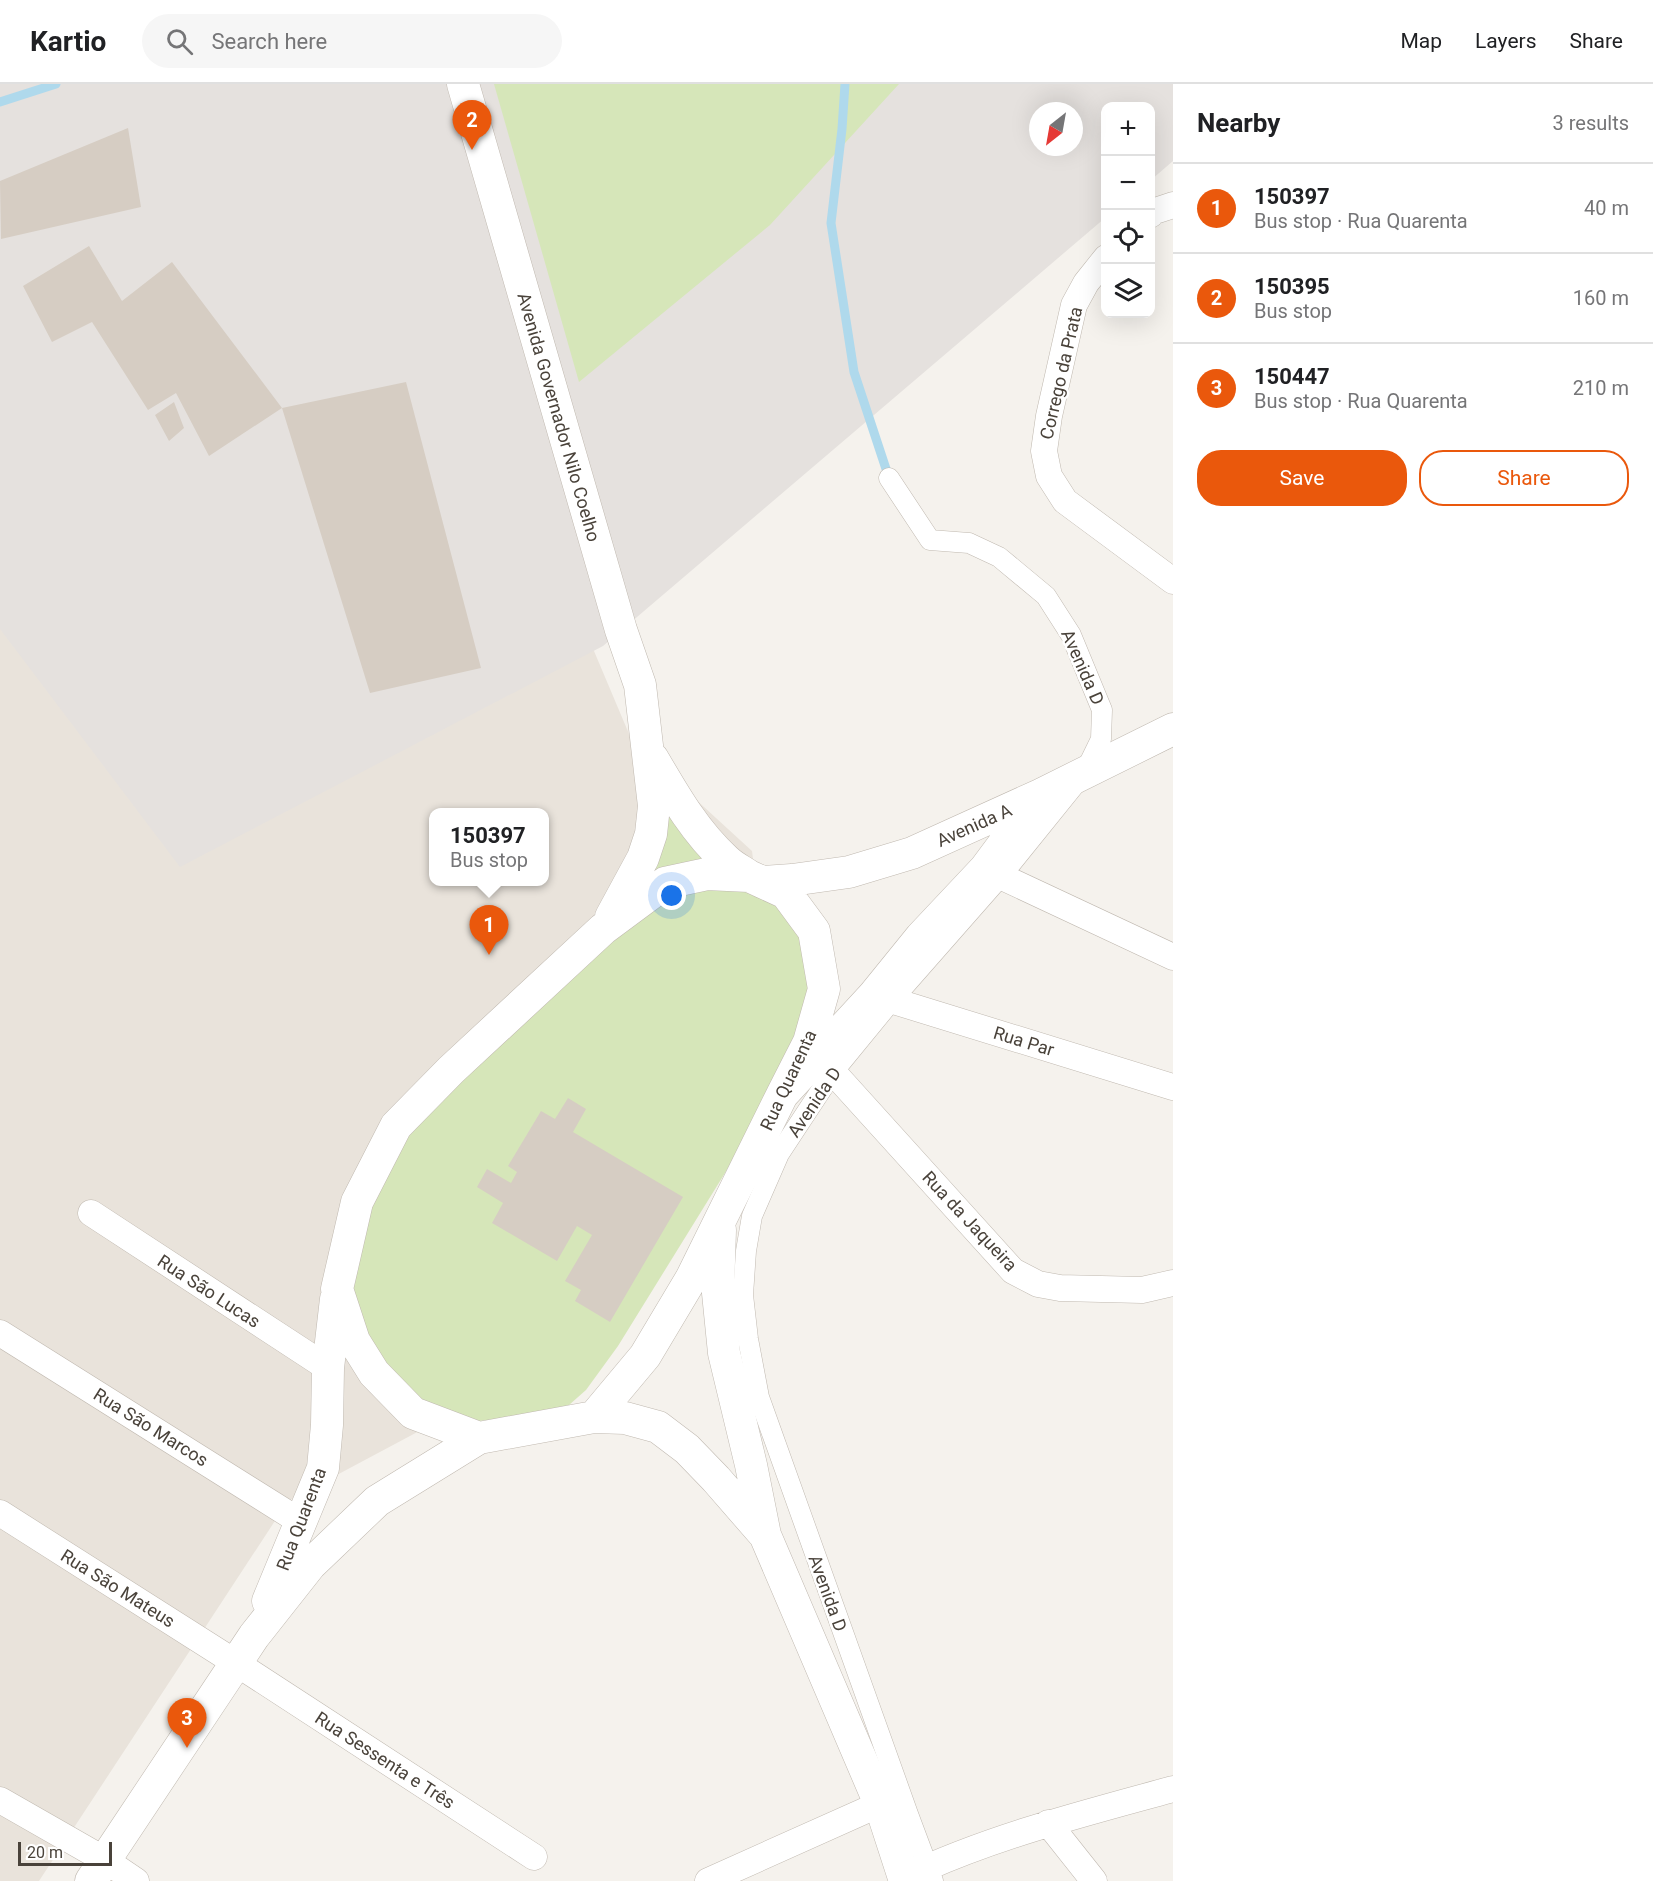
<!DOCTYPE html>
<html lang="en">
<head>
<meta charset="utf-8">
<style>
  :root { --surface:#fff; --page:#f6f6f6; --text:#202124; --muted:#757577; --line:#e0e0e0; --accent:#ea580c }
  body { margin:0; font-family:Roboto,sans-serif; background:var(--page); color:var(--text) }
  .controls { position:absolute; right:18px; top:18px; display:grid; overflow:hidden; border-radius:12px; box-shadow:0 6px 24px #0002 }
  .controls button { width:54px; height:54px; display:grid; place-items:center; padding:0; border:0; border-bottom:2px solid var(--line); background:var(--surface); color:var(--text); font:30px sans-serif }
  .compass { position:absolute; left:1029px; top:18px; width:54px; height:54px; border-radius:50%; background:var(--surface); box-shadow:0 6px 24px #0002; rotate:211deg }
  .scale { position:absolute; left:18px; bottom:15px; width:94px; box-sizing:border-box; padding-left:6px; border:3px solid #49423a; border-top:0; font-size:16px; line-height:21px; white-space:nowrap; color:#49423a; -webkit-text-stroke:4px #fff; paint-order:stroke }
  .you { position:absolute; left:672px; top:812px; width:21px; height:21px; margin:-15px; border:4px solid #fff; border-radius:50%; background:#1a73e8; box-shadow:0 0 0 9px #1a73e833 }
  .badge { display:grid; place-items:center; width:39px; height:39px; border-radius:50%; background:var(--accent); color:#fff; font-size:20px; font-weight:700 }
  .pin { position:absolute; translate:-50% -50px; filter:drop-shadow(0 2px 3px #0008) }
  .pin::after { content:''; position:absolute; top:32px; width:21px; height:18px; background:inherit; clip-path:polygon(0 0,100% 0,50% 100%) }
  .popup { position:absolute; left:429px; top:724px; width:120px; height:78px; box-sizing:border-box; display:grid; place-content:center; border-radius:12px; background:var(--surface); filter:drop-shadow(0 2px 4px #0005); font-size:20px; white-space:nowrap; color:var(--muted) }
  .popup b { font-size:22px; color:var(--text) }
  .popup::after { content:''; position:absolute; left:50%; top:100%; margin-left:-12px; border:12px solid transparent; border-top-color:var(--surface) }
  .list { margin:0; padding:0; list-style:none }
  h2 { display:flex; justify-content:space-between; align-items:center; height:78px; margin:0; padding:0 24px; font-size:26px }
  h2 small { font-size:20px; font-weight:400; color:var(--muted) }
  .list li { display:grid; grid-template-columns:39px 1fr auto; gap:18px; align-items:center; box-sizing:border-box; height:90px; padding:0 24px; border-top:2px solid var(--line) }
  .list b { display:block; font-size:22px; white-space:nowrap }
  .list p { margin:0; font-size:20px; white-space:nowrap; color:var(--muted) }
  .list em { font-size:20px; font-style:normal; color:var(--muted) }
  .actions { display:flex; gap:12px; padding:18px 24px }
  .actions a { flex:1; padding:14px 0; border:2px solid var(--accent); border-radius:24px; text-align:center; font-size:21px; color:var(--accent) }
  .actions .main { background:var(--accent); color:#fff }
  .icon { flex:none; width:33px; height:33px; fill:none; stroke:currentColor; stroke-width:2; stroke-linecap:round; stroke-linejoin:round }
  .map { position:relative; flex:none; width:1173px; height:1797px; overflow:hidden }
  header { display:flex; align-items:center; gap:36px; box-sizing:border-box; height:84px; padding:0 30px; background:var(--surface); border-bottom:2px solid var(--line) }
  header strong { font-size:28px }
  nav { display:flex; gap:33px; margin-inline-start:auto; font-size:21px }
  .search { width:420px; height:54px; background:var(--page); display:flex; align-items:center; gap:15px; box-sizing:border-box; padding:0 21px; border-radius:33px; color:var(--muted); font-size:22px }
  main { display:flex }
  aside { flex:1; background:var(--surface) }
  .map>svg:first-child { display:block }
</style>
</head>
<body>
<header>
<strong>Kartio</strong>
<div class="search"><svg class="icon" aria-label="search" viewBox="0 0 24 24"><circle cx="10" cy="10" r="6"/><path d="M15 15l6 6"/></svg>Search here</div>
<nav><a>Map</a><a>Layers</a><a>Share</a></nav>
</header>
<main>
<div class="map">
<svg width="1173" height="1797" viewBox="0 0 1173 1797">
  <rect width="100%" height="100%" fill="#f5f2ed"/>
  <path fill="#e9e3db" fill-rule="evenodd" d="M0,382L572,552L594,567L632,657L752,767L754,783L485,1312L288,1417L39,1797H0ZM434,728H544V798H434Z"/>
  <path fill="#e5e1de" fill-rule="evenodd" d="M0,0H1173V77L1151,96L1150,22H1106L1105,134L603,562L180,783L0,545ZM1038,27H1074V63H1038Z"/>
  <path fill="#d6e6b9" d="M494,0H899L770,141L579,298Z
    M649,691L715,781L657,793L638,784Z
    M701,800L736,802L763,812L785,829L802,851L808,903L803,937L768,1015L725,1089L618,1262L586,1306L569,1321L532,1332L457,1339L389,1305L336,1197L351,1107L626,831Z"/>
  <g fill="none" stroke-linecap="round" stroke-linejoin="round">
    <path stroke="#afd9ec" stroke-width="9" d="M845,0L842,45L831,139L854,288L889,394
      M0,18L56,0"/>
  </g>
  <path fill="#d6cdc3" d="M128,44L141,123L1,155L0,97Z
    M89,162L122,217L172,178L282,324L406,298L481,584L370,609L282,324L209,372L176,309L148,326L92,238L52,258L23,202Z
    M174,318L184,344L169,357L155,331Z
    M568,1014L586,1025L573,1048L683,1113L610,1238L575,1217L581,1206L565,1197L592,1151L577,1142L557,1177L492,1139L503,1119L477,1103L487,1085L511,1099L517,1088L508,1082L541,1027L555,1035Z"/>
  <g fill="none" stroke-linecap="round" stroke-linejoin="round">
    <defs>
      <path id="pedestrian" d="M889,394L930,456L969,459L999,473L1046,512L1071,551L1102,626L1101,655L1085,688L1001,792L892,916L833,988L779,1070L752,1132L746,1167L743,1211L748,1255L759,1313L908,1730L933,1797"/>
      <path id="minor" d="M1150,131L1155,127L1173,121
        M1106,174L1086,199L1074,221L1049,332L1044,367L1049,392L1065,417L1173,497
        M985,785L1173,873
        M874,911L1173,1003
        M808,983L833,988L1013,1187L1038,1200L1060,1204L1142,1206L1173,1199
        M91,1129L328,1284
        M0,1249L301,1438
        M0,1429L236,1579L534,1773
        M0,1716L105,1776L136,1797
        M1048,1739L1094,1797
        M904,1794C990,1753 1082,1730 1173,1705
        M708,1797L880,1720"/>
      <path id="tertiary" d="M463,0L621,546L640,601L654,722L651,750L643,774L611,833
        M653,675C674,711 695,748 726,776C733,783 742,787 749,792
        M762,798L792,796L849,788L912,769L1040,711L1173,645
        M782,1011L809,958L824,905L814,847L786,809L749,792L707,790L665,799L603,845L451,986L396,1042L357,1118L337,1205L354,1257L374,1289L413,1329L479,1354L594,1333L645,1272L691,1195L782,1011L874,911L921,853L985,785L1040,711
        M720,1146L718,1209L724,1269L751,1381L765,1451L880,1720L905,1797
        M594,1333L625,1334L658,1343L687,1365L716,1395L763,1449
        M268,1517L323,1384L327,1341L328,1284L336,1215
        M91,1797L254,1552L310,1481L377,1417L479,1354"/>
    </defs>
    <use href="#pedestrian" stroke="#c0b9b0" stroke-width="21"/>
    <use href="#minor" stroke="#c0b9b0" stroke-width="27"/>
    <use href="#tertiary" stroke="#c0b9b0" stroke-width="33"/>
    <use href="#pedestrian" stroke="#fff" stroke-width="20"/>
    <use href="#minor" stroke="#fff" stroke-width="26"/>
    <use href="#tertiary" stroke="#fff" stroke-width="32"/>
  </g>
  <g text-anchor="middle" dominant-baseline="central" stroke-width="5" stroke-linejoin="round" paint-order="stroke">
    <g font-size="18" fill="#49423a" stroke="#fff">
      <text transform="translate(1061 289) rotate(-77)">Corrego da Prata</text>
      <text transform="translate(559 333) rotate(74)">Avenida Governador Nilo Coelho</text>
      <text transform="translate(1083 583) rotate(66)">Avenida D</text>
      <text transform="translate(974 741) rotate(-24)">Avenida A</text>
      <text transform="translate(1024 957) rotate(17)">Rua Par</text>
      <text transform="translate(788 996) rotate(-65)">Rua Quarenta</text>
      <text transform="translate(814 1018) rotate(-56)">Avenida D</text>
      <text transform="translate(970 1137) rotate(47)">Rua da Jaqueira</text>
      <text transform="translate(209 1207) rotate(33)">Rua São Lucas</text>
      <text transform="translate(151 1343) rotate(32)">Rua São Marcos</text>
      <text transform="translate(301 1435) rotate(-69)">Rua Quarenta</text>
      <text transform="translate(118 1504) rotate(32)">Rua São Mateus</text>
      <text transform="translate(828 1509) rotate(70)">Avenida D</text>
      <text transform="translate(385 1676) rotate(33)">Rua Sessenta e Três</text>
    </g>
  </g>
</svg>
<div class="controls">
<button>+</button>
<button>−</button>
<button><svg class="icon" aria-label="locate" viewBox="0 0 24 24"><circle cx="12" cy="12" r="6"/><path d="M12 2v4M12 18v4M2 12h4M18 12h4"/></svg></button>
<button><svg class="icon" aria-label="layers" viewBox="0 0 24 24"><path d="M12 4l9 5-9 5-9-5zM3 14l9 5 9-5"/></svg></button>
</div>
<svg class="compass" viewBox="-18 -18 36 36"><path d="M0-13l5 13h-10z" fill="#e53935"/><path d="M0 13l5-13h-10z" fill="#757577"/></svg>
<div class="scale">20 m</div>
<div class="you"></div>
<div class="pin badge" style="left:489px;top:871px">1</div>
<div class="popup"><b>150397</b>Bus stop</div>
<div class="pin badge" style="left:472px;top:66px">2</div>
<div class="pin badge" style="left:187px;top:1664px">3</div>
</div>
<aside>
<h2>Nearby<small>3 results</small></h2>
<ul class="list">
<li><span class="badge">1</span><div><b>150397</b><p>Bus stop · Rua Quarenta</p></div><em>40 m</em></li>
<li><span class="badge">2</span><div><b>150395</b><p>Bus stop</p></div><em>160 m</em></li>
<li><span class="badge">3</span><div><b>150447</b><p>Bus stop · Rua Quarenta</p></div><em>210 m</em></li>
</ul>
<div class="actions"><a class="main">Save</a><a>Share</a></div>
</aside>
</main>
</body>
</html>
